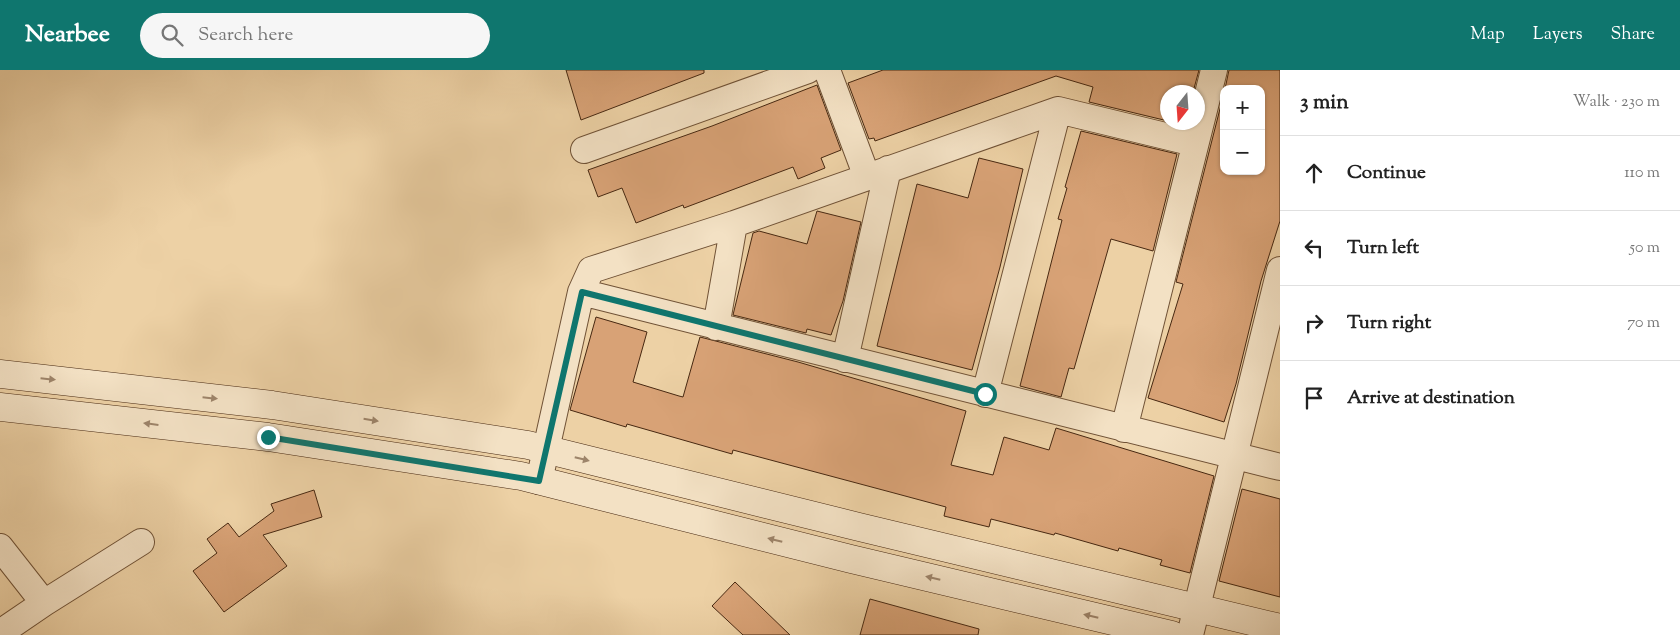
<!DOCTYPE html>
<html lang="en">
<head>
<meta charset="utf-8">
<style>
  :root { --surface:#fff; --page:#f6f6f6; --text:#222; --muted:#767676; --line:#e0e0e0; --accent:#0f766e }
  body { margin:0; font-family:"Sorts Mill Goudy",serif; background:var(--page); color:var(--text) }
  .controls { position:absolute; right:15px; top:15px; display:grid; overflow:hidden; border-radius:10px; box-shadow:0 1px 4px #0004 }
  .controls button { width:45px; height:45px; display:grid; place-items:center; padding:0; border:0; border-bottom:1px solid var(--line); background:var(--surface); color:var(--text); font:25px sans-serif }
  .compass { position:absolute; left:1160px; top:15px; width:45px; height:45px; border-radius:50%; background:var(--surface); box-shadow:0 1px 4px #0004; rotate:197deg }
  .stop { position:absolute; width:15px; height:15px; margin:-11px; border:4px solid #0f766e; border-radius:50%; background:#fff }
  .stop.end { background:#0f766e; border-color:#fff; box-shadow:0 1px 5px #0008 }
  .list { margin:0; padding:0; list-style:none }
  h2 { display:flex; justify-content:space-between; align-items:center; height:65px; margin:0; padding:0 20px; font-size:21px }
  h2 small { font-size:16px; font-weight:400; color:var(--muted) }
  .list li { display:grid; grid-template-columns:32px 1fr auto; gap:15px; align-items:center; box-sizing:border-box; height:75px; padding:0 20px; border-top:1px solid var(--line) }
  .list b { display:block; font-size:19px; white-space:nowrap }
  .list em { font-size:16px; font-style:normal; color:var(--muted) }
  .icon { flex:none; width:28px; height:28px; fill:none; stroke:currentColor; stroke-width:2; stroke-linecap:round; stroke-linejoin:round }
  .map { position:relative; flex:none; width:1280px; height:565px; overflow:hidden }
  header { display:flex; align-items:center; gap:30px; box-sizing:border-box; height:70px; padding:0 25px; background:var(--accent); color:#fff }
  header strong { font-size:24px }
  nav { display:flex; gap:28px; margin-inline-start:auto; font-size:18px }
  .search { width:350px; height:45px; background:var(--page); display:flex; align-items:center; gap:12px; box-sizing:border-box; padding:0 18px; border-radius:28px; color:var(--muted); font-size:19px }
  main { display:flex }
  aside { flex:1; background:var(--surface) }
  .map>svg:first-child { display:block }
</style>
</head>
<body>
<header>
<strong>Nearbee</strong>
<div class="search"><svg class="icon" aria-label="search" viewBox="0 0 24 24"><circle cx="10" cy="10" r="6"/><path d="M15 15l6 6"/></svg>Search here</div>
<nav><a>Map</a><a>Layers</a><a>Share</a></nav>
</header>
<main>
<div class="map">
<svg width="1280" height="565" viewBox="0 0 1280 565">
  <rect width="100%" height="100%" fill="#edd1a5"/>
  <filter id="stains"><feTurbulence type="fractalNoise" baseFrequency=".004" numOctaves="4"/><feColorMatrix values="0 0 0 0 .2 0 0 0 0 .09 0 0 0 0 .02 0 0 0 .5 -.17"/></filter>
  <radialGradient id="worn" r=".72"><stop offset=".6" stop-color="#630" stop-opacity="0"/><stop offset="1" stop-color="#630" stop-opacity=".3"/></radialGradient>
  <path fill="#d8a276" stroke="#472811" d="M566,0H704V3L581,50Z
    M883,0H1199L1193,22H1168V51L1089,32L1093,17L1056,6L875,71L874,68L869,69L848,13Z
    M1229,0H1280V151L1261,211L1236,314L1224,352L1148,328L1183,214L1176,212L1224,23V101H1261V19H1225Z
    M817,15L841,80L821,88L825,98L798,109L793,97L684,138L683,135L636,153L622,118L598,127L588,100L712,56Z
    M1081,61L1177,84L1153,181L1111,169L1074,299L1069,298L1061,327L1020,316L1062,150L1058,149L1067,118L1065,117Z
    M979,88L1023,99L1000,197L972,300L877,276L917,114L968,128Z
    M817,141L861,152L843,231L831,265L807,259L806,263L733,245L753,163L759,161L807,174Z
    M596,247L647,262L633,312L679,326L683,327L700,267L798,292L966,341L951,395L993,405L1004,367L1049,380L1056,358L1214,406L1190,503L1160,495L1162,490L1119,478L1118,481L1055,463L1054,465L991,449L989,457L944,446L946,437L894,423L733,380L732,384L627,354L626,357L570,340Z
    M1242,419L1280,429V527L1219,511Z
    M314,420L322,447L263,465L287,496L224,542L193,501L217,483L207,469L228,453L239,467L274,441L271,434Z
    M735,512L790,565H743L712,536Z
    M870,529L979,559L978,565H860Z"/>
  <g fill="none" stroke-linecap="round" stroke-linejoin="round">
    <defs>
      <path id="street" d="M827,0L867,107
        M584,80L808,0
        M581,222L1280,397
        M716,257L734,154
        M845,289L888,99
        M985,324L1058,40
        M1124,359L1214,0
        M539,411L581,222L591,200L734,154L1058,40L1194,73
        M0,477L44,533
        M0,563L44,533L141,472
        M1190,565L1280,200"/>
      <path id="secondary" d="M0,304L272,335L528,375L859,457L1280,558
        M0,337L268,367L521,406L851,489L1172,565"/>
    </defs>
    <use href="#street" stroke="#705236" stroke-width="28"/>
    <use href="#secondary" stroke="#472811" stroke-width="29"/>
    <use href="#street" stroke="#f3e1c4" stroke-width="26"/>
    <use href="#secondary" stroke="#f3e1c4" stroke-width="28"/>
  </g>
  <defs><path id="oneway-solid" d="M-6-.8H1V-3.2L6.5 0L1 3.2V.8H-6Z" transform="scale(1.25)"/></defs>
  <g fill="#9d846a">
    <use href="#oneway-solid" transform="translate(48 309) rotate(6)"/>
    <use href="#oneway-solid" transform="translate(210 328) rotate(6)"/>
    <use href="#oneway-solid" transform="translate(371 350) rotate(9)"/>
    <use href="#oneway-solid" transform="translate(151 354) rotate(-173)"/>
    <use href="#oneway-solid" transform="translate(582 389) rotate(14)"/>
    <use href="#oneway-solid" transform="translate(775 470) rotate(-166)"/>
    <use href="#oneway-solid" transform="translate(933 508) rotate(-167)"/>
    <use href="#oneway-solid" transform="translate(1091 546) rotate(-167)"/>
  </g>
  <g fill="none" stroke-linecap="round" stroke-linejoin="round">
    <path stroke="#0f766e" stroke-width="6" d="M268,367L539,411L582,222L985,324"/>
  </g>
  <rect width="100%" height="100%" filter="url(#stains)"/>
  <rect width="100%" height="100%" fill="url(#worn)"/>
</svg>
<div class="controls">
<button>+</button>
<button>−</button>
</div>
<svg class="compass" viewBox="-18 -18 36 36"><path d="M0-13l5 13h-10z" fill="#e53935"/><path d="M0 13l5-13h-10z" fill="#767676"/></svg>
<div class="stop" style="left:985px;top:324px"></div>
<div class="stop end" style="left:268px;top:367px"></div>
</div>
<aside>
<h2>3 min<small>Walk · 230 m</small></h2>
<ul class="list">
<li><svg class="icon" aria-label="ahead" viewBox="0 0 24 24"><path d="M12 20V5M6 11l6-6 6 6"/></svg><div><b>Continue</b></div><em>110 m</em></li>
<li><svg class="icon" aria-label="left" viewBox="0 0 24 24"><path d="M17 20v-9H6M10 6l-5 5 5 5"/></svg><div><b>Turn left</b></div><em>50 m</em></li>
<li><svg class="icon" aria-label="right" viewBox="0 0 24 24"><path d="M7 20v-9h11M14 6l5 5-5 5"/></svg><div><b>Turn right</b></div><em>70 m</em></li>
<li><svg class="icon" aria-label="arrive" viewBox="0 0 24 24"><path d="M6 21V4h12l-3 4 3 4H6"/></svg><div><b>Arrive at destination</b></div></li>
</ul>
</aside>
</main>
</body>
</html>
